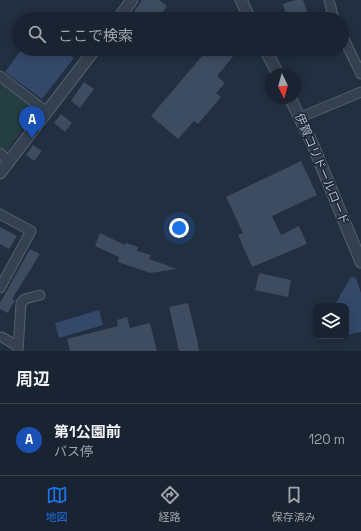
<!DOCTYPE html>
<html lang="ja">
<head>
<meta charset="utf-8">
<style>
  :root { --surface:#1a2331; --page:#272f3d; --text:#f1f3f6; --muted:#9fa4ab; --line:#38404d; --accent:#1a73e8 }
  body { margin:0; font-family:"Space Grotesk","Noto Sans JP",sans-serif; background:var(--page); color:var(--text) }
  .controls { position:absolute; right:12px; bottom:12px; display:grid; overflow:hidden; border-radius:8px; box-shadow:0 2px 10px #0003 }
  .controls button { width:36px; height:36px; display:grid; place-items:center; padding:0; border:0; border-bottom:1px solid var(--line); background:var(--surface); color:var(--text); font:20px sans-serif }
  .compass { position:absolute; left:265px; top:68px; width:36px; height:36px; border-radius:50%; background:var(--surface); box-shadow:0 2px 10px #0003; rotate:175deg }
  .you { position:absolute; left:179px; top:228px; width:14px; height:14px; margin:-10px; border:3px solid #fff; border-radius:50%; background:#1a73e8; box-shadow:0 0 0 6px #1a73e833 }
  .badge { display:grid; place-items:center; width:26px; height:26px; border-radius:50%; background:var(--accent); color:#fff; font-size:13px; font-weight:700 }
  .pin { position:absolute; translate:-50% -33px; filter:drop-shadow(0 1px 2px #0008) }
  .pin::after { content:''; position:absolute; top:21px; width:14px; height:12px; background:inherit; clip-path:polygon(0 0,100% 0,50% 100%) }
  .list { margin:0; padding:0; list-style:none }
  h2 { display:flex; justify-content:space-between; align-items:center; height:52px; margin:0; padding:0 16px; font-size:17px }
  h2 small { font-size:13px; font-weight:400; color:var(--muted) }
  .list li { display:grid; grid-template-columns:26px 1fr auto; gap:12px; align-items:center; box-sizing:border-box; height:72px; padding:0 16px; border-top:1px solid var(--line) }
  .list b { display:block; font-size:15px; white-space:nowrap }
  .list p { margin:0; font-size:13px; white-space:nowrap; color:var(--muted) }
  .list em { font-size:13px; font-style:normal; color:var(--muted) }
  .icon { flex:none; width:22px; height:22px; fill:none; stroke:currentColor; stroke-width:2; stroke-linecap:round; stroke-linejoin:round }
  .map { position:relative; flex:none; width:361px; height:351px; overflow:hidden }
  .search { position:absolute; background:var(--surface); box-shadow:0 2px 10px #0003; left:12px; right:12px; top:12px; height:44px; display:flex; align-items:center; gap:10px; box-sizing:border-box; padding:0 14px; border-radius:22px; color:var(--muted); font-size:15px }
  .sheet { height:124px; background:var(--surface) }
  nav { display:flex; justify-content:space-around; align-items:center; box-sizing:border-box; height:56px; border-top:1px solid var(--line); background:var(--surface); font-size:11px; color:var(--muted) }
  nav a { display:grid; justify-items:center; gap:2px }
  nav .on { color:var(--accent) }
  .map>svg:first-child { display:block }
</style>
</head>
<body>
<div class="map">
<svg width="361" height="351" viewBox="0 0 361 351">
  <rect width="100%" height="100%" fill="#222f41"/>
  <path fill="#243e42" d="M2,84L35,108L34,113L7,151H4L0,149V85Z"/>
  <path fill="#34496a" d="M22,49H62L74,58L42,99L5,72Z
    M351,277L356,278L361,293V332L346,335V306H334Z
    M99,310L103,325L59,338L55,323Z"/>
  <path fill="#3d4c61" d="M142,0H159L167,6L158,19H129Z
    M295,0H303L307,12L287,18L283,4Z
    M208,49H229L235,54L217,76L225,83L216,93L221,97L198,124L194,121L178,139L151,116Z
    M84,82L94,89L80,108L71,101Z
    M61,114L72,123L65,132L54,123Z
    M33,145L42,151L34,161L26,155Z
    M301,161L317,195L272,216L281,235L299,226L307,244L252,267L238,235L243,233L226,197Z
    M0,227L17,236L9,249L0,244Z
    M100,233L125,245L126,243L138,247L137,251L151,255L149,259L177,269L150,273L118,262L119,257L95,246Z
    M30,249L40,254L12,299L15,300L8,313L0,309V303Z
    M259,273L291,280L288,297L255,290Z
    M188,303L197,339L199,351H179L169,307Z
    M127,317L130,328L150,323L157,351H70L67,339L118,326L117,320Z"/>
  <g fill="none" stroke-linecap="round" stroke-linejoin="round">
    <defs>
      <path id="minor" d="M329,0L334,19
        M342,35L361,74
        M0,76L47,112
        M301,117L361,92
        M0,153L9,161
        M0,214L31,231L0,288
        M2,337L17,346
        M18,351L21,303L25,299L40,295"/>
      <path id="tertiary" d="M241,0L250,19
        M118,19L132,0
        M265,49L278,74
        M290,98L312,143L361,262
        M0,173L95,49"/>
    </defs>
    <use href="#minor" stroke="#545f6e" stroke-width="11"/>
    <use href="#tertiary" stroke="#545f6e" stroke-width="13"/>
    <use href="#minor" stroke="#364150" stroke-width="9"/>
    <use href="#tertiary" stroke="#364150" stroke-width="11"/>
  </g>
  <g text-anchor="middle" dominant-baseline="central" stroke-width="3" stroke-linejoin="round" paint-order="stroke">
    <g font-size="12" fill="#b2bccb" stroke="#1b2636">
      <text transform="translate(322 169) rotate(67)">伊賀コリドールロード</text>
    </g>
  </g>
</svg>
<div class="controls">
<button><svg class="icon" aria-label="layers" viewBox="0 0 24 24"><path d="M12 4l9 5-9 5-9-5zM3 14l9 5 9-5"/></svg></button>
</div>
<svg class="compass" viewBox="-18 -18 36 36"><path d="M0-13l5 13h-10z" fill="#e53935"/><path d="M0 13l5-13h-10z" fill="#9fa4ab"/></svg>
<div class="you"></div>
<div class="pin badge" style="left:32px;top:139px;background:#1a4fb4">A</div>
<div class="search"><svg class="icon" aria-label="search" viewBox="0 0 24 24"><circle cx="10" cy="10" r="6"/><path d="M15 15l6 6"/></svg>ここで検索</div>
</div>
<section class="sheet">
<h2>周辺<small></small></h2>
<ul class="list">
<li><span class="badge" style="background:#1a4fb4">A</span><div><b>第1公園前</b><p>バス停</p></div><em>120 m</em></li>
</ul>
</section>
<nav>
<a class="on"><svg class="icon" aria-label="map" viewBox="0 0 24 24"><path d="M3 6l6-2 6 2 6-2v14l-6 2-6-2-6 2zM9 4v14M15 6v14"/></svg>地図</a>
<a><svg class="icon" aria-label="directions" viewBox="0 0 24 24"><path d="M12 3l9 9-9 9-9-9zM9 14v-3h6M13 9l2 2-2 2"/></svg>経路</a>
<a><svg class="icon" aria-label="saved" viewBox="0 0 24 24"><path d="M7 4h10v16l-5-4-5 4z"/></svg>保存済み</a>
</nav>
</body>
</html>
